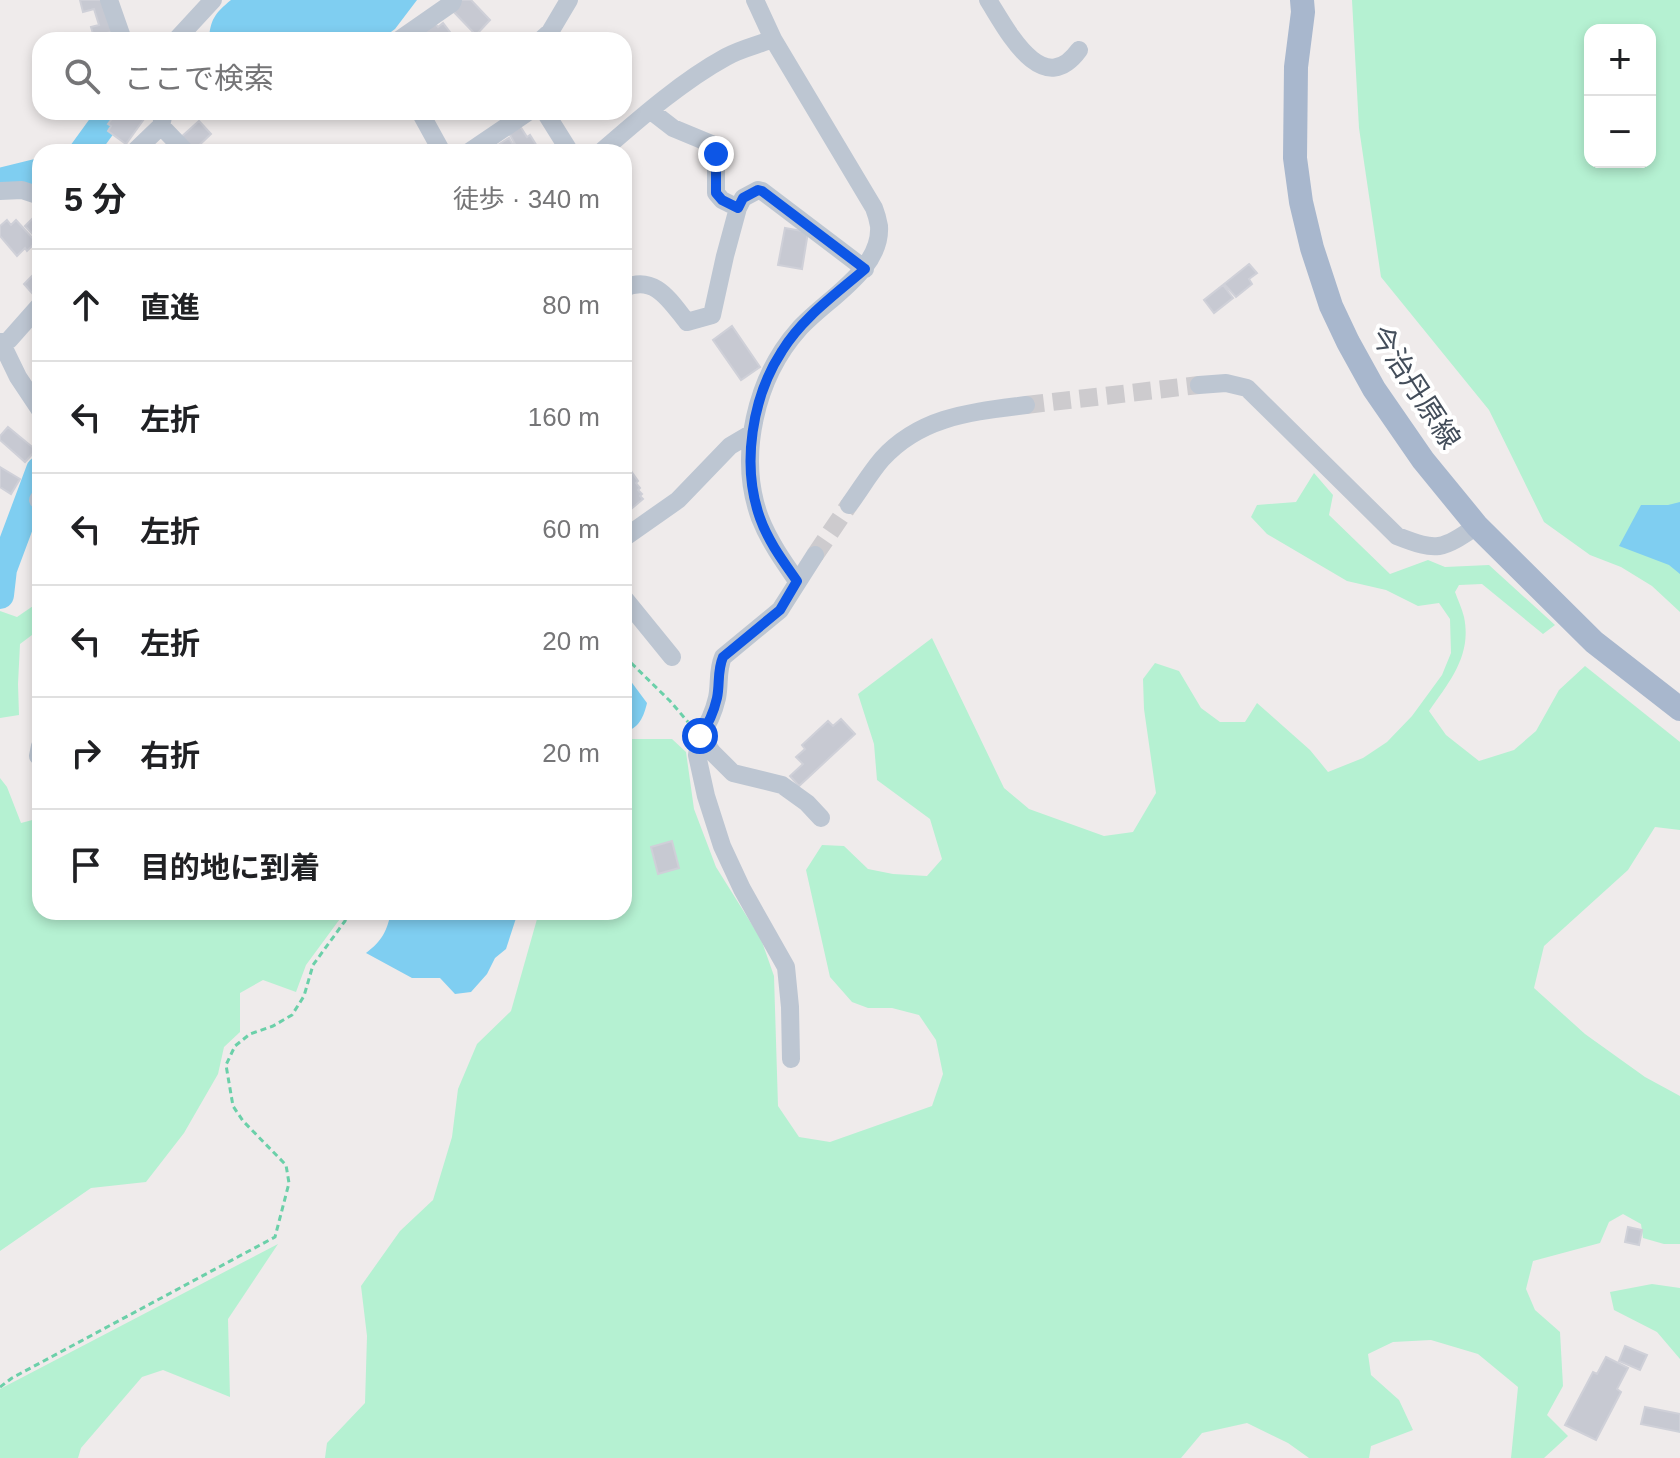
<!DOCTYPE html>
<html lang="ja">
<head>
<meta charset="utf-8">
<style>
  :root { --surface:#fff; --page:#f6f6f6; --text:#202124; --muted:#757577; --line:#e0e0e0 }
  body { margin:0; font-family:Helvetica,"Noto Sans JP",sans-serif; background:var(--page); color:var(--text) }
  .controls { position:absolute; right:24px; top:24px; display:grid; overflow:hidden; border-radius:16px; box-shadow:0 4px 12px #0003 }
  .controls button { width:72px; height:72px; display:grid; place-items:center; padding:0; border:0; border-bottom:2px solid var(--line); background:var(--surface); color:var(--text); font:40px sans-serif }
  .stop { position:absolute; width:24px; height:24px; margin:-18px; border:6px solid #0d56e6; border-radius:50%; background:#fff }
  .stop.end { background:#0d56e6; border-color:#fff; box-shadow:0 2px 8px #0008 }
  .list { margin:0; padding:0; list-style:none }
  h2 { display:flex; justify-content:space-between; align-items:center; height:104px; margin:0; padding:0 32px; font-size:34px }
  h2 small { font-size:26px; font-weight:400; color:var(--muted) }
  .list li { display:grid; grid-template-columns:52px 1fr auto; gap:24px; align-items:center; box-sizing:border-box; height:112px; padding:0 32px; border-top:2px solid var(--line) }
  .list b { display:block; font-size:30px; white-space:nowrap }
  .list em { font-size:26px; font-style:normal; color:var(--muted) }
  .icon { flex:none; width:44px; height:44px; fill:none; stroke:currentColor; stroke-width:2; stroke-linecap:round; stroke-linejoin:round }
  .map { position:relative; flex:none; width:1680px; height:1458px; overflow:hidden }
  .search { position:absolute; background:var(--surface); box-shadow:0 4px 12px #0003; left:32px; top:32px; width:600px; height:88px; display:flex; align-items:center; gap:20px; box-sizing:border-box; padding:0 28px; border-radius:24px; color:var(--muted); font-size:30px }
  .panel { position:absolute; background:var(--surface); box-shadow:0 4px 12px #0003; left:32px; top:144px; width:600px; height:776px; border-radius:24px }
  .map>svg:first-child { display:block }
</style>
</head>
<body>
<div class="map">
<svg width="1680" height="1458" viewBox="0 0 1680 1458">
  <rect width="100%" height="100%" fill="#efebeb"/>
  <path fill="#b5f1d2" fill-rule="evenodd" d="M1352,0H1680V612L1652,586L1621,567L1590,555L1544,522L1489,410L1381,277L1359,128ZM1590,30H1650V162H1590Z
    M1314,473L1333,495L1329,515L1390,574L1428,560L1445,567L1489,565L1555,625L1543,634L1482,584L1459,585L1455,592C1458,600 1462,609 1464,617C1472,655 1450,681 1429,711L1446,735L1479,761L1514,750L1536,731L1559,690L1585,666L1680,742V830L1655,827L1628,870L1544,946L1534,988L1585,1034L1645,1077L1680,1096V1244H1664L1643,1238L1641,1224L1623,1214L1609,1222L1600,1243L1533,1261L1526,1289L1535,1310L1560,1332L1563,1386L1547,1415L1568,1436L1544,1458H1511L1518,1387L1478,1354L1431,1340L1393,1342L1368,1354L1371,1375L1399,1400L1413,1430L1371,1446L1369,1458H1309L1288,1443L1247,1423L1202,1433L1181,1458H325L327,1443L365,1403L367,1336L361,1286L400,1231L433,1200L452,1137L458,1089L477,1044L511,1011L539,912H624V744L631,739H672L686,752L694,809L716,867L761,939L774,976L778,1106L799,1137L830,1142L932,1106L943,1074L936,1040L919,1015L892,1008H868L852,1002L830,977L806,870L822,845L844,846L868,869L893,874L927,876L942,859L930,819L877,780L874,744L858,694L932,638L1004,788L1029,809L1104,836L1133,832L1156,793L1144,709L1143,679L1155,663L1179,671L1201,708L1220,722H1245L1257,703L1310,750L1328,772L1363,758L1387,742L1412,716L1442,675L1451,653L1450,619L1439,603L1418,606L1386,590L1347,581L1267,534L1251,517L1257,505L1296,502Z
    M33,606L40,610V629L20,644L18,684L19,715L0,718V611L17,617Z
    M0,778L7,787L21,823L40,818V912H345L306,965L296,992L263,980L240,993V1032L224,1047L218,1074L184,1133L146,1182L91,1188L0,1251Z
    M278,1244L228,1319L230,1397L163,1370L142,1377L81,1448L78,1458H0V1389Z
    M1652,1284L1680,1288V1359L1657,1332L1614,1310L1610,1292Z"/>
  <path fill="#7fcef1" d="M231,0H417L395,29L380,40H209C210,20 215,13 231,0Z
    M1680,502V574L1669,565L1619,546L1641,505H1668Z
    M624,672L647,703C644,716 639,729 624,732Z
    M391,912H518L506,949L495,958L487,974L471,992L455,994L440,978H412L366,953C382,941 387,931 391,912Z"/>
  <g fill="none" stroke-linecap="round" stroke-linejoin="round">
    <path stroke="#7fcef1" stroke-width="28" d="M83,152L112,112
      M0,182L40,172
      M0,595L3,569L40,470"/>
  </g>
  <path fill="#c7c9d2" stroke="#cfd0d8" stroke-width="2" d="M80,0H105L114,31L94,37L91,27L99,25L94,9L83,12Z
    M459,0H471L490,20L476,35L450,8Z
    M434,22L438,27L443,23L456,40H428L421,31Z
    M117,112H135L144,119L126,144L108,131L111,126L108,124Z
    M199,121L211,134L193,151L180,138Z
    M520,126L527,137L530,135L540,151L503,152L498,145L509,138L513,145L515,144L509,133Z
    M40,211V242L25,226Z
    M7,220L11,225L16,220L36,242L27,251L25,248L17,256L0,236V226Z
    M785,228L808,232L802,269L778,265Z
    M1249,264L1257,273L1249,279L1252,284L1236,297L1224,284Z
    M37,271L40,274V285L32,293L24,284Z
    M1223,285L1233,298L1214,313L1204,300Z
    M732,326L760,367L741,380L713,340Z
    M8,427L36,450L25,462L0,440V436Z
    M624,461L638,481L636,483L640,488L638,490L642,494L640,496L643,499L624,515Z
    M0,467L20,479L11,494L0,487Z
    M841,719L855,734L799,786L790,776L803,764L796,757L805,749L802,745L828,721L833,726Z
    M672,841L679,868L658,874L651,847Z
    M1628,1227L1642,1230L1639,1245L1625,1242Z
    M1625,1346L1647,1355L1640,1370L1619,1361Z
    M1606,1357L1628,1368L1617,1389L1621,1392L1596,1440L1565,1425L1593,1372L1597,1374Z
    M1645,1407L1680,1414V1432L1641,1424Z"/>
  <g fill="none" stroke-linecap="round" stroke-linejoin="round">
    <path stroke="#cdcbce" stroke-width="18" stroke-dasharray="18 9" stroke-linecap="butt" d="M1026,405L1199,385
      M815,555L849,505"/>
    <path stroke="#6bd0a9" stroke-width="3" stroke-dasharray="6 4" stroke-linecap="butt" d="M624,656L670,701L688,722
      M0,1387L12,1378L275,1237L289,1183L286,1165L243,1121L233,1106L226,1065L235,1046L250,1034L273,1026L292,1015L304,996L313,965L345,921L348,912"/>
    <path stroke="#bdc6d2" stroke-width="18" d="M109,0L123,40
      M755,0L773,39L874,208C876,213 878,220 879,226C882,270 826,299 799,329C756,377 737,456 760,518C769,541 783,561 797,581
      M988,0C1006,28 1042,101 1079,50
      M176,40L213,0
      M399,40L452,3L453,0
      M541,40L550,32L569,0
      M651,111L673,128L714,145L716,154V193L722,200L738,208
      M420,112L442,152
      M545,112L570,152
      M161,126L186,152
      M134,152L161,126L164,112
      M469,152L528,112
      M601,152C639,119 682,81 726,57C740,49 758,45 773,39
      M0,191L22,190L40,196
      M624,288C655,274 670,301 687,322L712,315L725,256L738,208L743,198L758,190L762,191L865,269
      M1,342L18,377L40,410
      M0,343L9,340L40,305
      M1199,385L1226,383L1247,388L1397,536C1438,552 1441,550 1477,526
      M40,497L38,500L40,501
      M849,505C860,490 870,473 882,459C921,416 972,412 1026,405
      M624,538L678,500L730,446L752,433
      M815,555L780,610L723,657C717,671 720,684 717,698C714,711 708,725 700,736L712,752L733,773L782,785L807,803L821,818
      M624,598L672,657
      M700,736L697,755L706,796L722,846L742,889L786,967L790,1007L791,1059
      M38,756L40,746"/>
    <path stroke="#a8b7cd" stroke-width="24" d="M1302,0L1303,12L1296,67L1295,158L1301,202L1312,248L1331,306L1348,342L1374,389L1423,460L1477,526L1594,642L1680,709"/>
  </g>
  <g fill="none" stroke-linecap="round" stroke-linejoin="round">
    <path stroke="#0d56e6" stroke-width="10" d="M700,736C708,725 714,711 717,698C720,684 717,671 723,657L780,610L797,581C783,561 768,541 760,518C741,465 752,397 782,351C802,318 836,294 865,269L762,191L758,190L743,198L738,208L722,200L716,193V154"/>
  </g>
  <g text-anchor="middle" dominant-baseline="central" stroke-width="8" stroke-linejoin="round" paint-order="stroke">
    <g font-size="28" fill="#434d5a" stroke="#fff">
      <text transform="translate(1415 387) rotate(57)">今治丹原線</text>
    </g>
  </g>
</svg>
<div class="controls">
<button>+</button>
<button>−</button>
</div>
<div class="stop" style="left:700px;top:736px"></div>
<div class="stop end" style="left:716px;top:154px"></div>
<div class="search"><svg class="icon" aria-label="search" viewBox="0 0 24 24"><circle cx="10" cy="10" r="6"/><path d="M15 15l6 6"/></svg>ここで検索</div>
<section class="panel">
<h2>5 分<small>徒歩 · 340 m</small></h2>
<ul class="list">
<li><svg class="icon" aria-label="ahead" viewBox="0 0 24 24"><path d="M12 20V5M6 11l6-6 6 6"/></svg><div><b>直進</b></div><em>80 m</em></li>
<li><svg class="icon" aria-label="left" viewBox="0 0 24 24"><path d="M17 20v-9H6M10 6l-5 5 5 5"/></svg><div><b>左折</b></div><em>160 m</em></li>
<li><svg class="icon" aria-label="left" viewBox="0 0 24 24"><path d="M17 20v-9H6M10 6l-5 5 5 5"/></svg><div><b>左折</b></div><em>60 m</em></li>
<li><svg class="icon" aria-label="left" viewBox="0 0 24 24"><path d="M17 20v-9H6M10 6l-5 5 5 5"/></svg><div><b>左折</b></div><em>20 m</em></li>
<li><svg class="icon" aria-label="right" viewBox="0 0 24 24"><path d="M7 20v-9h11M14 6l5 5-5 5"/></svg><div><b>右折</b></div><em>20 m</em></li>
<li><svg class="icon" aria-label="arrive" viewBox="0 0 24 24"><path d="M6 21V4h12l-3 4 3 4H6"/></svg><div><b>目的地に到着</b></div></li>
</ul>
</section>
</div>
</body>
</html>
